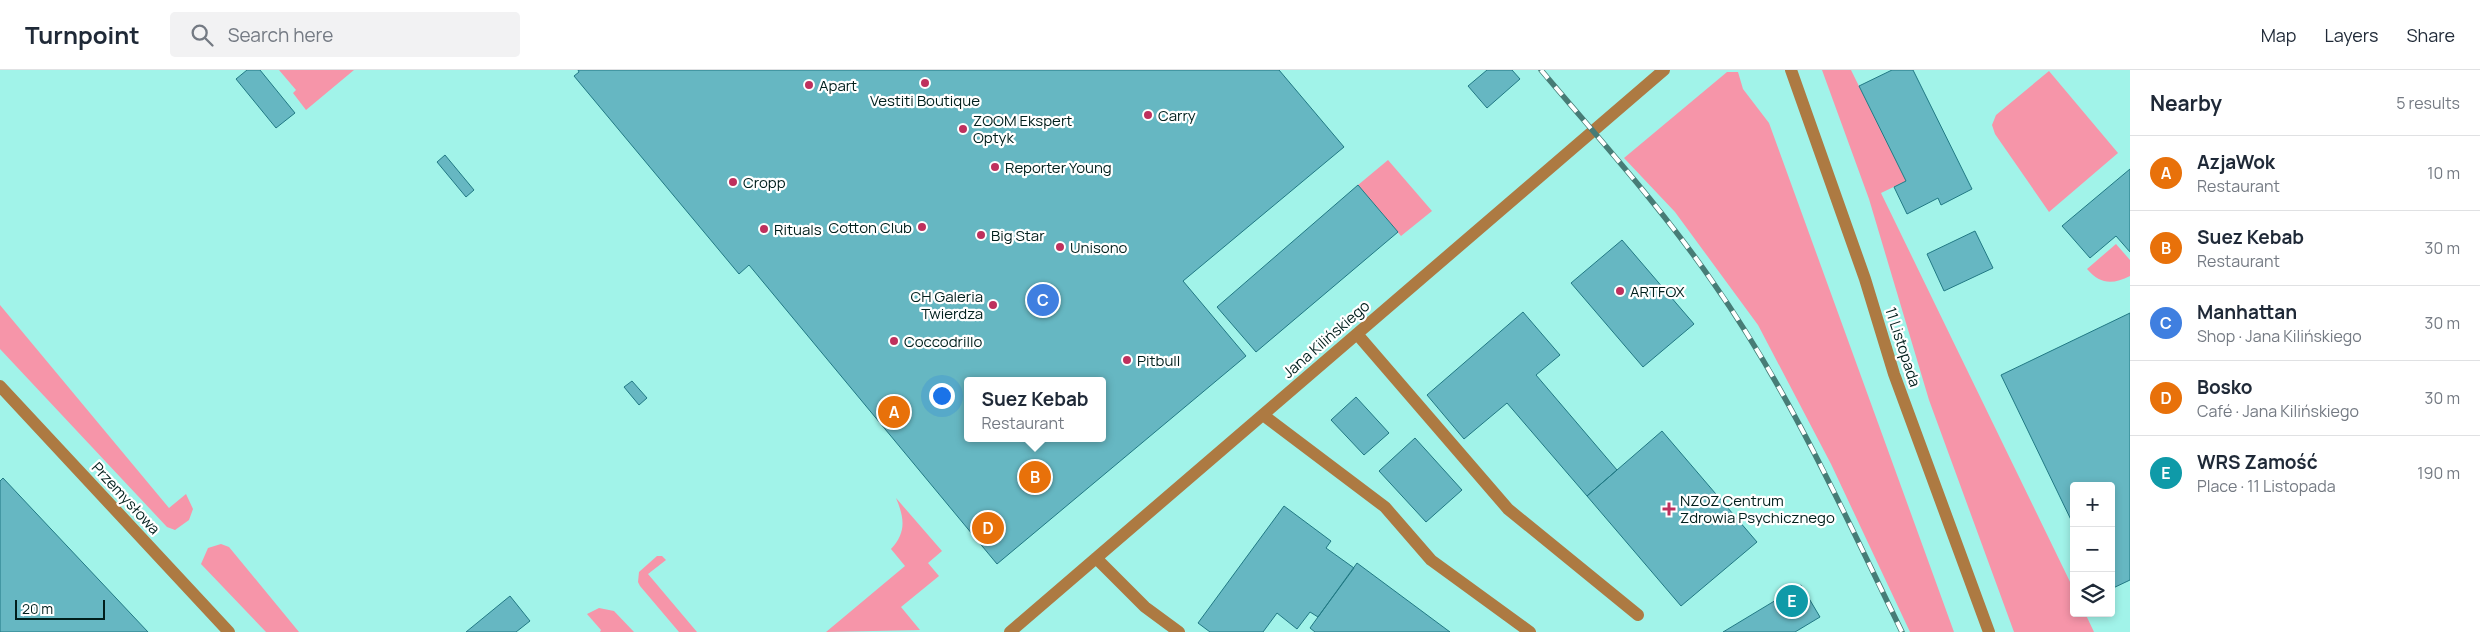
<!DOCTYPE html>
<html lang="en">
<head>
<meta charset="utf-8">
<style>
  :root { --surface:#fff; --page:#f2f2f3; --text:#1f2937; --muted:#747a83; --line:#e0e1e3; --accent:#7c3aed }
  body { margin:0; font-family:Manrope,sans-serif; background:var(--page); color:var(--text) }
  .controls { position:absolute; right:15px; bottom:15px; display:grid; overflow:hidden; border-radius:5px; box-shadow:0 2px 8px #0003 }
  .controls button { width:45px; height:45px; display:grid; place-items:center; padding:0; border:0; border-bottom:1px solid var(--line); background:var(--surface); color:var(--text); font:25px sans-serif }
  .scale { position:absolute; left:15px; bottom:12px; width:90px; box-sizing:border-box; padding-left:5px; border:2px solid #001f1c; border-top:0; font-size:14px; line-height:18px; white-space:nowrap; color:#001f1c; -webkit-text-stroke:4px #fff; paint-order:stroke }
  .you { position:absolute; left:941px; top:325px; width:18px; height:18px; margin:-12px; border:4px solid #fff; border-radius:50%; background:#1a73e8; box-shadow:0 0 0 8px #1a73e833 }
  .badge { display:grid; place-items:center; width:32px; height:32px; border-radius:50%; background:var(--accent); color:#fff; font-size:16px; font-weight:700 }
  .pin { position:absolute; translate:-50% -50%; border:2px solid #fff; box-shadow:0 1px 5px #0006 }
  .popup { position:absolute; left:964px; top:307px; width:142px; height:65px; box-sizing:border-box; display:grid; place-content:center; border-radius:5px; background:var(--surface); filter:drop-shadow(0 1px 4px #0005); font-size:16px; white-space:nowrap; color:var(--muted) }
  .popup b { font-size:19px; color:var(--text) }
  .popup::after { content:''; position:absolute; left:50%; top:100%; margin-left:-10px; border:10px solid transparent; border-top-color:var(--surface) }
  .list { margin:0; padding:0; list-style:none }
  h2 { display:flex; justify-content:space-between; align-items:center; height:65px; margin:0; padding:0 20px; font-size:21px }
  h2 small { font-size:16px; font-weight:400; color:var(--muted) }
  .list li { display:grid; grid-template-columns:32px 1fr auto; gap:15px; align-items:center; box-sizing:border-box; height:75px; padding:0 20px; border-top:1px solid var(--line) }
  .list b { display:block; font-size:19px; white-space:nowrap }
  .list p { margin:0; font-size:16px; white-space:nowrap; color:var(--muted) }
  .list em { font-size:16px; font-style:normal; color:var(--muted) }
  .icon { flex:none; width:28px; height:28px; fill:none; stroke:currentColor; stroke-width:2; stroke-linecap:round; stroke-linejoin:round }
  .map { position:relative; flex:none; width:2130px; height:562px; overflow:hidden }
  header { display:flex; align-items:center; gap:30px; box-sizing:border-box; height:70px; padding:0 25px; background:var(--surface); border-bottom:1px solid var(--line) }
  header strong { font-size:24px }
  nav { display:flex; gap:28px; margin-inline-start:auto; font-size:18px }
  .search { width:350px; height:45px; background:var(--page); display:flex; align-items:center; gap:12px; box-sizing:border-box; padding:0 18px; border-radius:5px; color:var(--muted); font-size:19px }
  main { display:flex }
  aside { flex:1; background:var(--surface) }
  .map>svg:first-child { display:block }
</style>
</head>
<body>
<header>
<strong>Turnpoint</strong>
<div class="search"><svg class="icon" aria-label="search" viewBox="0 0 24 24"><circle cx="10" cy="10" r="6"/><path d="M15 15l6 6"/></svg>Search here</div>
<nav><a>Map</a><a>Layers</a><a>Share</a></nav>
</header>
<main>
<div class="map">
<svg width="2130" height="562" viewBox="0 0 2130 562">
  <rect width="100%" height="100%" fill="#a1f3e9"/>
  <path fill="#f695a9" d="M279,0H354L306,40L293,23L296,20Z
    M1822,0H1851L1906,111L1881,123L2074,520V543H2085L2094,562H2014L1929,330L1869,129Z
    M2049,1L2118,83L2049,142L1995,64L1992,55L1996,45Z
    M1727,2H1738L1743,19L1769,53L1954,562H1910L1831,394L1758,255L1675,142L1624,88Z
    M1388,90L1432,141L1401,166L1358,115Z
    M2116,174L2130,190V206C2112,215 2100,214 2087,199Z
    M0,235L169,438L186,424L193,439L189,450L175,460L167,457L0,279Z
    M896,428L942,481L928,493L939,506L901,537L920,560L826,562L905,496L891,479C907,462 904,447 896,428Z
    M221,474L229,477L299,562H266L201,494L208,478Z
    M657,486H662L666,490L648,504L697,562H679L640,516L638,512L639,502Z
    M599,538L614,541L634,562H600L601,560L587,544Z"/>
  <path fill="#66b7c2" stroke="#217984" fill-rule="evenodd" d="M247,0H260L295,43L276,58L236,9Z
    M578,0H1279L1344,77L1183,211L1246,286L997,494L749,195L739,204L574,6L579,2ZM968,311H1102V368H968Z
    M1487,0H1512L1520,9L1487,38L1468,16Z
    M1892,0H1913L1972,119L1941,135L1938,128L1907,144L1894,117L1906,111L1859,16Z
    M445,85L474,120L466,127L437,92Z
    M2130,99V182L2116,166L2090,188L2062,156Z
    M1358,115L1398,162L1256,282L1217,237Z
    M1975,161L1993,198L1944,221L1927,184Z
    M1622,170L1694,254L1643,297L1571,213Z
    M1523,242L1560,285L1536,305L1617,400L1587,426L1507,333L1464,369L1427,325Z
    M2130,243V510L2111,519V416H2074V456L2001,305Z
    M632,311L647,328L639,335L624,317Z
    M1356,327L1389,363L1364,385L1331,350Z
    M1662,361L1757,472L1681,536L1587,426Z
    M1415,368L1462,420L1426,452L1379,401Z
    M3,408L148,562H0V411Z
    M1284,436L1331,471L1326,478L1354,498L1318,547L1310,542L1297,559L1277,543L1263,562H1210L1198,553Z
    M1357,493L1450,562H1315L1310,558Z
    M1801,515L1820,547L1795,562H1723Z
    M510,526L530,551L516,562H466Z"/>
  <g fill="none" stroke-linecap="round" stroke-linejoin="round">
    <path stroke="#ad7a42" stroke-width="12" d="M1791,0L1865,209L1894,304L1989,562
      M1357,264L1508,439L1638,545
      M0,316L229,562
      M1263,345L1385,437L1431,490L1530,562
      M1096,488L1145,537L1179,562
      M1010,562L1664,0"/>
    <defs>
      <path id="rail" d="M1541,0C1599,69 1661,137 1712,211C1789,320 1844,443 1902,562"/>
    </defs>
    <use href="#rail" stroke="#477c76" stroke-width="5.5"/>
    <use href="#rail" stroke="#fff" stroke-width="4" stroke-dasharray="11" stroke-linecap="butt"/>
  </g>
  <g fill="#bf305d" stroke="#fff" stroke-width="2">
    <circle cx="925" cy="13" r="5"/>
    <circle cx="809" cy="15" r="5"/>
    <circle cx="1148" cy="45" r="5"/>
    <circle cx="963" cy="59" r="5"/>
    <circle cx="995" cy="97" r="5"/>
    <circle cx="733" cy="112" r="5"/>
    <circle cx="922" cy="157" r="5"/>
    <circle cx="764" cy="159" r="5"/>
    <circle cx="981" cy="165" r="5"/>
    <circle cx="1060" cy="177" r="5"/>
    <circle cx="1620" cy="221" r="5"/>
    <circle cx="993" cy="235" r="5"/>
    <circle cx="894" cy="271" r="5"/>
    <circle cx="1127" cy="290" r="5"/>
    <path d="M1666.5 431.5h5v5h5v5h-5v5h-5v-5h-5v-5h5z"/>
  </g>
  <g text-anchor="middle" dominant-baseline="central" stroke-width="4.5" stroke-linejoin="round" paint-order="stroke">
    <g font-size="15" fill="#001f1c" stroke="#fff" text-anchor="start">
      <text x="819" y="15">Apart</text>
      <text x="925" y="30" text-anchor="middle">Vestiti Boutique</text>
      <text x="1158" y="45">Carry</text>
      <text x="973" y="50">ZOOM Ekspert<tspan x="973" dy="17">Optyk</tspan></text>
      <text x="1005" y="97">Reporter Young</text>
      <text x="743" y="112">Cropp</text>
      <text x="912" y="157" text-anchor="end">Cotton Club</text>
      <text x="774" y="159">Rituals</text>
      <text x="991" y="165">Big Star</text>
      <text x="1070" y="177">Unisono</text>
      <text x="1630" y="221">ARTFOX</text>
      <text x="983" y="226" text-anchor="end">CH Galeria<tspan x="983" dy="17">Twierdza</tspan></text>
      <text x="904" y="271">Coccodrillo</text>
      <text x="1137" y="290">Pitbull</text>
      <text x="1680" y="430">NZOZ Centrum<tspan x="1680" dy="17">Zdrowia Psychicznego</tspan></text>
    </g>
    <g font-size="15" fill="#001f1c" stroke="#fff">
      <text transform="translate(1326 269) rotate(-41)">Jana Kilińskiego</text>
      <text transform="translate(1903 277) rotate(72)">11 Listopada</text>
      <text transform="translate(126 428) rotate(47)">Przemysłowa</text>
    </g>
  </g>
</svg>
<div class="controls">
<button>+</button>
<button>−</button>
<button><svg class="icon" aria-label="layers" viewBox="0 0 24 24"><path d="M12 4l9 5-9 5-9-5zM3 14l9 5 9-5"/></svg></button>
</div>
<div class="scale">20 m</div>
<div class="you"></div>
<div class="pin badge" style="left:894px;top:342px;background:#e8710a">A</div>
<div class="pin badge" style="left:1035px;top:407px;background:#e8710a">B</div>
<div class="popup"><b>Suez Kebab</b>Restaurant</div>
<div class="pin badge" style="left:1043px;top:230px;background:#3f7fe0">C</div>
<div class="pin badge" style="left:988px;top:458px;background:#e8710a">D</div>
<div class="pin badge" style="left:1792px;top:531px;background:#0f9aa8">E</div>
</div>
<aside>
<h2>Nearby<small>5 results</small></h2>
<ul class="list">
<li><span class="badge" style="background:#e8710a">A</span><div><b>AzjaWok</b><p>Restaurant</p></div><em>10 m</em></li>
<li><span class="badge" style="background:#e8710a">B</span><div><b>Suez Kebab</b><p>Restaurant</p></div><em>30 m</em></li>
<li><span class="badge" style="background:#3f7fe0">C</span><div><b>Manhattan</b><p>Shop · Jana Kilińskiego</p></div><em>30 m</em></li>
<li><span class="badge" style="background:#e8710a">D</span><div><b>Bosko</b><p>Café · Jana Kilińskiego</p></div><em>30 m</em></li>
<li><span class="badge" style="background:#0f9aa8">E</span><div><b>WRS Zamość</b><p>Place · 11 Listopada</p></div><em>190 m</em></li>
</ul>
</aside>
</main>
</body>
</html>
